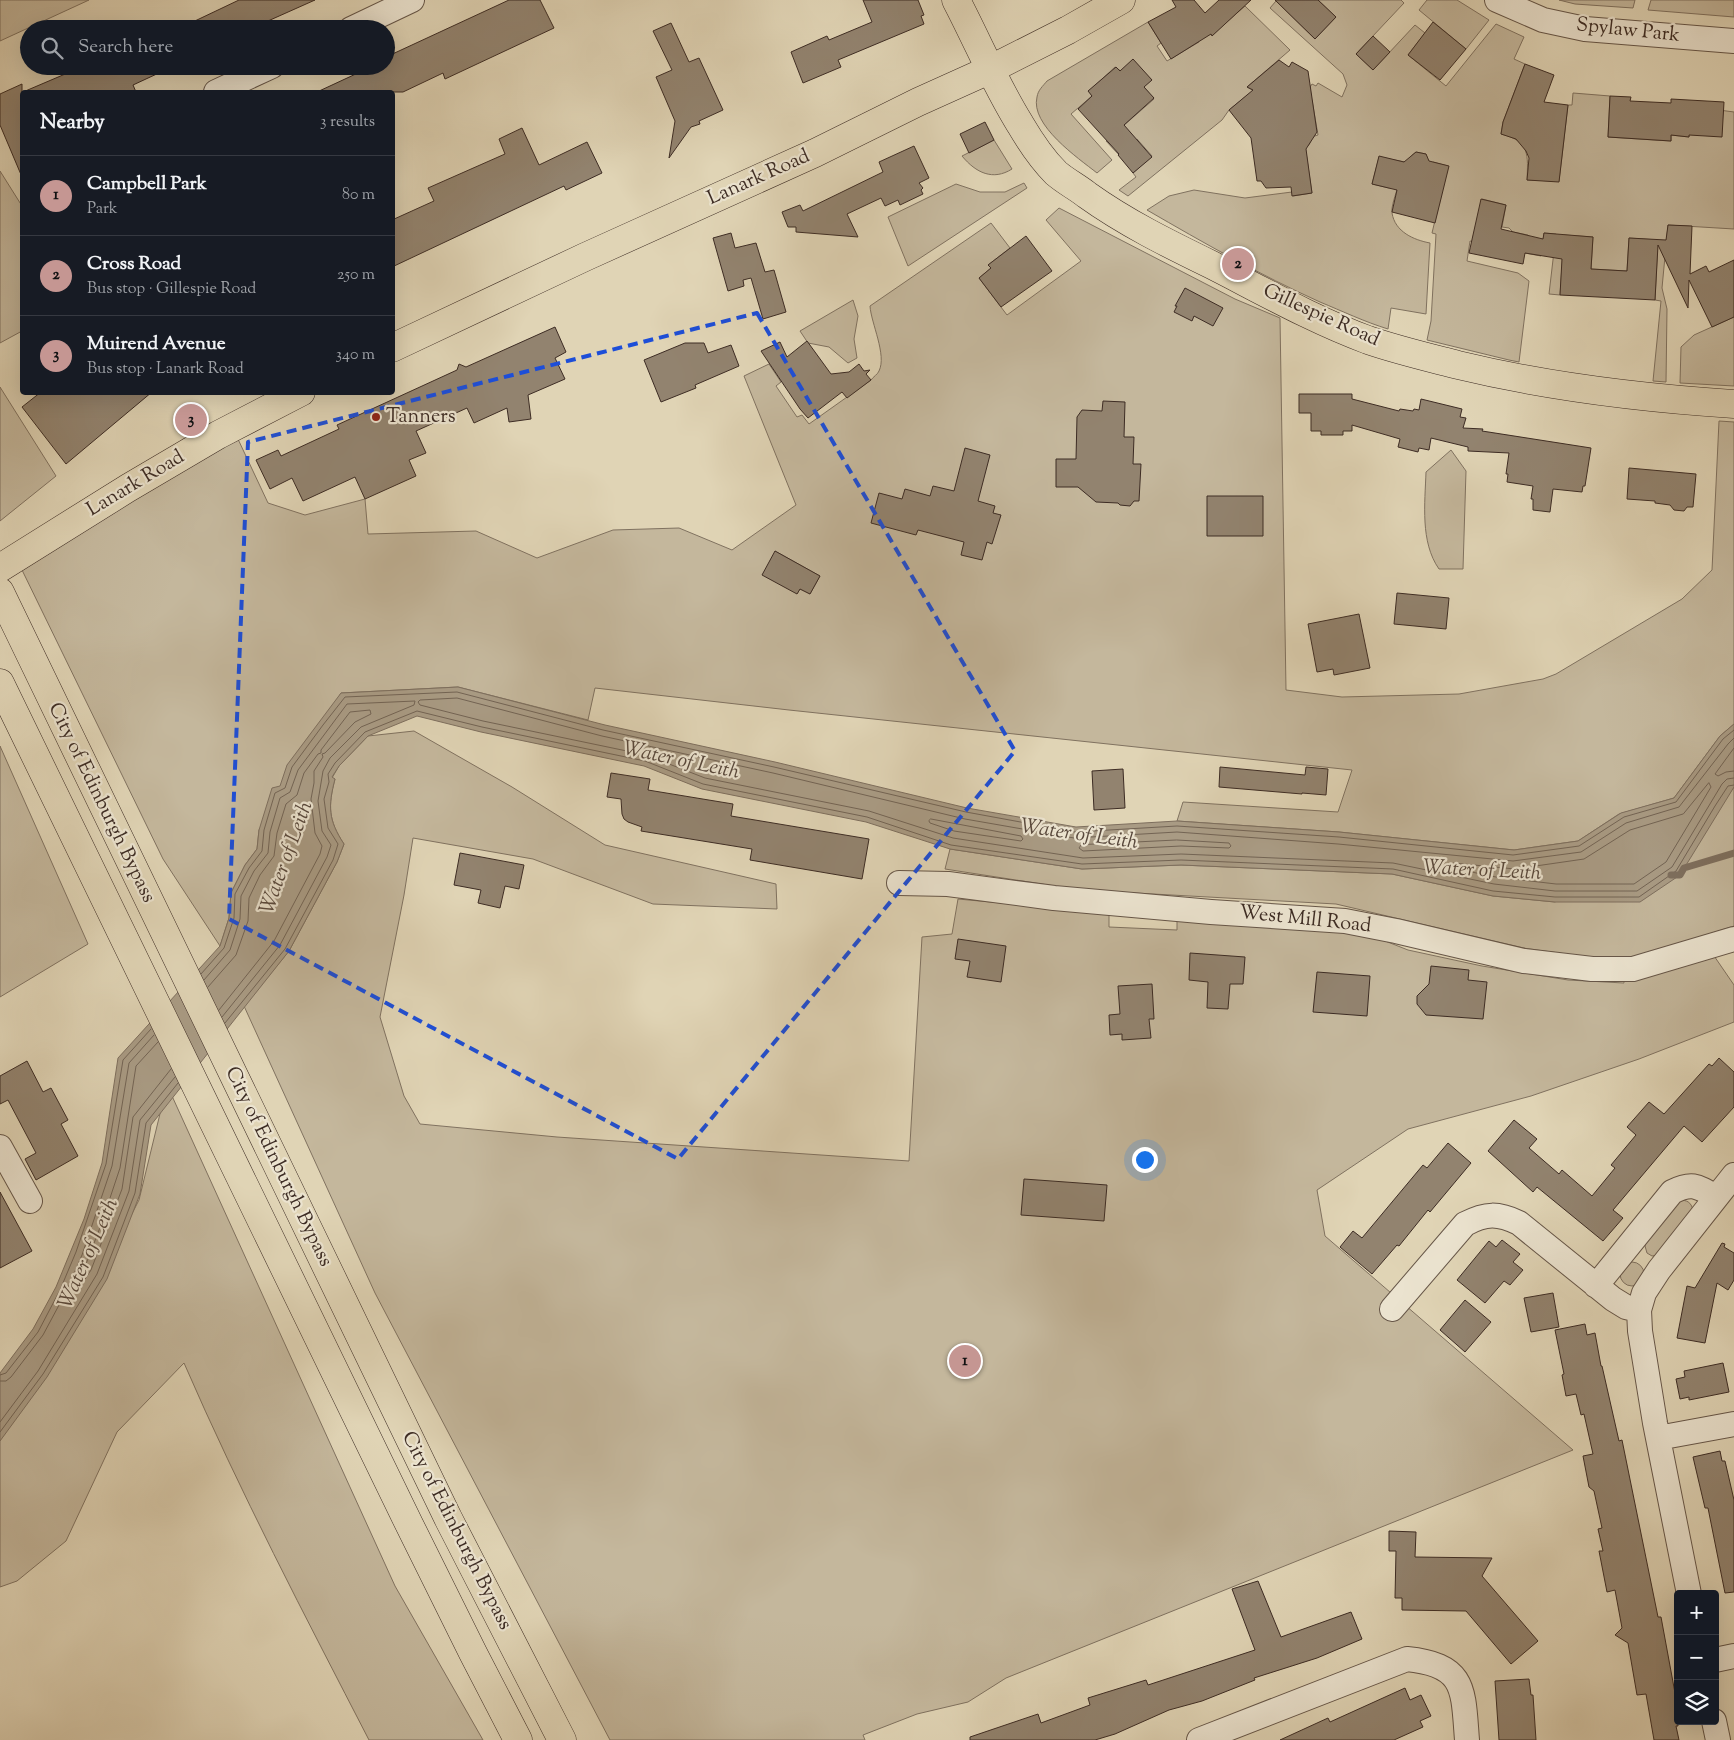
<!DOCTYPE html>
<html lang="en">
<head>
<meta charset="utf-8">
<style>
  :root { --surface:#171b24; --page:#20242c; --text:#f1f3f6; --muted:#9ea1a6; --line:#363941; --accent:#c59692 }
  body { margin:0; font-family:"Sorts Mill Goudy",serif; background:var(--page); color:var(--text) }
  .controls { position:absolute; right:15px; bottom:15px; display:grid; overflow:hidden; border-radius:5px; box-shadow:0 5px 20px #0002 }
  .controls button { width:45px; height:45px; display:grid; place-items:center; padding:0; border:0; border-bottom:1px solid var(--line); background:var(--surface); color:var(--text); font:25px sans-serif }
  .you { position:absolute; left:1144px; top:1159px; width:18px; height:18px; margin:-12px; border:4px solid #fff; border-radius:50%; background:#1a73e8; box-shadow:0 0 0 8px #1a73e833 }
  .badge { display:grid; place-items:center; width:32px; height:32px; border-radius:50%; background:var(--accent); color:#111; font-size:16px; font-weight:700 }
  .pin { position:absolute; translate:-50% -50%; border:2px solid #fff; box-shadow:0 1px 5px #0006 }
  .list { margin:0; padding:0; list-style:none }
  h2 { display:flex; justify-content:space-between; align-items:center; height:65px; margin:0; padding:0 20px; font-size:21px }
  h2 small { font-size:16px; font-weight:400; color:var(--muted) }
  .list li { display:grid; grid-template-columns:32px 1fr auto; gap:15px; align-items:center; box-sizing:border-box; height:80px; padding:0 20px; border-top:1px solid var(--line) }
  .list b { display:block; font-size:19px; white-space:nowrap }
  .list p { margin:0; font-size:16px; white-space:nowrap; color:var(--muted) }
  .list em { font-size:16px; font-style:normal; color:var(--muted) }
  .icon { flex:none; width:28px; height:28px; fill:none; stroke:currentColor; stroke-width:2; stroke-linecap:round; stroke-linejoin:round }
  .map { position:relative; flex:none; width:1734px; height:1740px; overflow:hidden }
  .search { position:absolute; background:var(--surface); box-shadow:0 5px 20px #0002; left:20px; top:20px; width:375px; height:55px; display:flex; align-items:center; gap:12px; box-sizing:border-box; padding:0 18px; border-radius:28px; color:var(--muted); font-size:19px }
  .panel { position:absolute; background:var(--surface); box-shadow:0 5px 20px #0002; left:20px; top:90px; width:375px; height:305px; border-radius:5px }
  .map>svg:first-child { display:block }
</style>
</head>
<body>
<div class="map">
<svg width="1734" height="1740" viewBox="0 0 1734 1740">
  <rect width="100%" height="100%" fill="#e0d4b5"/>
  <filter id="stains"><feTurbulence type="fractalNoise" baseFrequency=".004" numOctaves="4"/><feColorMatrix values="0 0 0 0 .2 0 0 0 0 .09 0 0 0 0 .02 0 0 0 .5 -.17"/></filter>
  <radialGradient id="worn" r=".72"><stop offset=".6" stop-color="#630" stop-opacity="0"/><stop offset="1" stop-color="#630" stop-opacity=".3"/></radialGradient>
  <path fill="#c4b79c" stroke="#807260" fill-rule="evenodd" d="M0,0H89L0,41Z
    M1318,0H1401L1404,3L1356,54L1373,70L1415,25L1425,33L1408,55L1446,86L1496,24L1524,37L1514,59L1525,64L1503,122L1501,134C1530,141 1528,155 1527,180L1559,181L1568,105H1572L1573,93L1610,96L1608,137L1671,141V135L1689,137L1690,123L1719,110L1734,112V229L1668,225L1662,288L1667,309L1666,382L1653,381L1661,301L1655,300L1658,240L1629,238L1627,271L1591,269L1593,237L1564,235L1560,295L1549,294L1556,234L1544,233L1541,256L1525,253L1528,235L1513,232L1509,228L1502,227L1506,205L1482,199L1474,242L1470,241L1467,261L1518,273L1529,281L1519,362L1509,360L1427,340L1431,321L1436,234L1432,233L1448,166L1433,162L1431,169L1426,154L1416,152L1412,155L1410,163L1379,157L1372,184L1389,188L1398,186C1396,194 1391,206 1392,213C1395,232 1414,240 1430,243L1426,314L1391,308L1388,329C1365,322 1342,311 1320,302C1260,275 1204,243 1147,210L1169,196L1194,190L1245,198L1292,192L1293,196L1312,193L1305,146H1308L1310,143L1311,137L1318,135L1312,100L1245,97L1229,110L1222,120L1128,196L1119,190L1136,177L1133,173L1152,156L1137,139L1119,155L1106,141L1154,99L1144,87L1115,67L1089,91L1092,96L1071,114L1112,160L1097,173C1078,158 1030,125 1037,97C1038,90 1043,86 1047,81L1148,22L1161,43L1157,46L1167,61L1199,42L1186,22L1194,15L1212,35L1245,6L1290,50L1247,87L1263,96L1303,98L1312,84L1316,86L1318,83L1342,97L1347,85L1343,74L1270,8L1276,1L1315,39L1336,17Z
    M1427,0H1457L1489,20L1466,49L1419,10Z
    M1559,0H1635L1633,8L1575,4Z
    M1651,0H1734V17L1648,10Z
    M994,140L1012,169C993,181 976,173 962,156Z
    M0,171L22,206V331L0,343Z
    M1024,183L1027,188L908,266L888,217L956,184L980,192H1005Z
    M1059,208L1235,299L1280,318L1286,690L1342,697L1459,694L1543,679L1556,674L1682,599L1712,570L1719,421L1734,422V724L1720,736L1674,798L1619,814L1578,841L1514,850L1339,832L1177,821L1183,802L1338,812L1352,770L789,710L595,688L588,720L458,687L341,693L259,830L257,849L245,865L231,893L229,918L220,946L163,859L22,570L205,454L237,437L268,503L305,515L365,499L368,534L476,531L537,558L613,530L679,528L732,550L796,505L744,376L769,364L781,382L776,386L797,417L802,415L809,424L871,380C873,377 878,374 879,371C887,355 871,323 870,306L991,223L1010,248L988,265L991,268L979,278L1007,315L1081,261L1046,220ZM775,551L820,576L810,594L800,589L797,594Z
    M853,300L858,316L854,339L857,358L848,363L829,347L808,343L800,331Z
    M1734,317V386L1680,383L1681,347L1694,335Z
    M0,387L56,476L0,521Z
    M1451,450L1466,471L1463,569H1439C1420,542 1425,503 1426,472Z
    M414,731L512,787L605,845L776,884L777,909L653,904L533,859L413,838L404,895L380,1017L404,1096L420,1124L557,1137L909,1161L922,937L952,934L958,899L1109,913V927L1177,930V917L1370,935L1408,950L1482,966L1568,980L1624,983L1623,974L1710,950L1734,985V1022L1639,1059L1531,1096L1408,1129L1317,1190L1325,1236L1573,1450L1006,1678L968,1702L917,1714L863,1735L865,1740H610L375,1293L244,1006L289,951L337,862L344,844C328,820 328,806 335,779L332,778L339,766L368,736Z
    M0,746L88,944L0,997Z
    M1734,787V926L1631,959L1580,956L1523,948L1336,904L1080,890L945,869L950,849L1082,869L1181,865L1392,874L1493,896L1555,902L1719,808Z
    M167,1085L395,1586L483,1740H369C305,1616 240,1492 184,1363L117,1432L66,1541L17,1581L0,1587V1425L72,1331L139,1200Z
    M1679,1200C1687,1200 1691,1202 1693,1210L1659,1255L1652,1256L1647,1253L1645,1246L1647,1240Z
    M1620 1274a12 12 0 1 1 24 0a12 12 0 1 1-24 0Z"/>
  <path fill="#a99b84" stroke="#7e6f5e" d="M458,687L605,725L775,762L967,808L1076,827L1177,821L1339,832L1514,850L1578,841L1621,813L1674,798L1720,736L1734,724V787L1680,875L1640,902H1555L1493,896L1392,874L1181,865L1082,869L950,849L866,822L702,789L644,766L481,732L417,716L368,736L339,766L332,777L335,779C328,806 328,820 344,844L337,862L289,951L151,1125L140,1194L107,1279L47,1377L0,1441V1373L33,1329L56,1287L84,1219L102,1163L118,1058L220,946L229,918L231,893L245,865L257,849L259,830L272,788L280,786L287,765L341,693Z"/>
  <g fill="none" stroke-linecap="round" stroke-linejoin="round">
    <path stroke="#736454" stroke-width="1" d="M1734,738L1728,744L1679,807L1626,823L1581,852L1513,861L1338,844L1177,832L1074,838L965,819L773,773L602,736L457,698L420,700L418,702L420,705L483,721L646,755L705,778L869,811L953,838L1083,858L1181,854L1393,863L1494,884L1555,891H1637L1672,867L1722,784L1727,779L1734,778
      M1734,748L1715,774L1718,776L1726,772L1734,771
      M1709,783L1711,787L1666,862L1634,884H1556L1496,877L1452,868L1450,866L1453,863L1515,869L1584,859L1630,830L1683,814Z
      M931,819L1021,836L1023,839L1021,841L954,831L930,823L929,821Z
      M1177,840L1229,843L1231,846L1229,848L1181,846L1083,851L1079,848L1081,845Z
      M201,974L224,948L234,918L235,894L249,868L262,851L264,830L275,793L285,788L292,767L323,725L345,697L457,692L603,730L774,767L966,812L1075,832L1177,826L1339,837L1513,855L1579,846L1624,817L1676,802L1723,739L1734,730
      M204,980L230,950L240,919L241,896L254,871L268,853L270,832L280,798L290,792L298,770L347,704L415,701L414,705L361,727L330,758L323,771L318,801L322,831L331,845L327,857L280,945L222,1017
      M208,987L236,955L248,921L249,898L260,875L274,856L277,833L286,804L297,795L304,773L318,754L321,753V750L350,712L370,710L371,714L355,722L325,753L322,754L323,757L314,771V783L311,799L315,833L322,846L320,854L274,941L219,1010
      M225,1023L285,949L333,860L338,844L328,828L324,799L329,782L328,774L335,763L365,732L417,711L482,727L645,761L703,784L867,817L951,845L1082,864L1181,860L1393,869L1493,891L1555,897H1639L1676,871L1715,806L1728,786L1734,785
      M158,1042L136,1066L120,1168L101,1225L81,1277L82,1280L85,1279L91,1270L122,1189L133,1117L171,1069
      M0,1375L6,1373L38,1332L60,1290L76,1252L106,1164L123,1060L151,1029
      M0,1381H6L11,1377L43,1335L66,1292L82,1255L112,1166L129,1063L154,1035
      M0,1422L38,1371L97,1274L129,1191L140,1120L175,1077
      M0,1432L43,1374L103,1277L135,1193L146,1123L178,1083"/>
    <path stroke="#7e6f5e" stroke-width="7" d="M1671,875H1680L1684,868L1734,853"/>
  </g>
  <path fill="#92836f" stroke="#3d2c24" d="M239,0H315L250,29H178Z
    M509,0H540L554,28L445,79L443,73L403,92H317L373,66H386V57Z
    M863,0H918L924,15L921,16L924,24L838,60L841,67L803,83L791,52L827,36L829,40L872,22Z
    M1172,0H1194L1205,13L1219,0H1251L1212,36L1211,34L1171,59L1148,22L1176,7Z
    M1275,0H1318L1336,17L1315,39Z
    M1433,22L1466,49L1440,80L1408,55Z
    M671,23L689,62L699,58L723,110L699,121L700,124L691,127L669,158L675,121L656,77L672,70L653,31Z
    M1373,36L1390,52L1373,70L1356,54Z
    M1133,59L1152,80L1144,87L1154,98L1124,125L1152,157L1133,173L1118,155L1119,154L1078,109L1092,96L1088,91L1116,67L1120,71Z
    M1279,60L1289,67L1292,62L1308,71L1317,132L1306,149L1312,193L1292,196L1291,187L1266,188L1261,181H1257L1251,138L1229,110L1253,90L1247,87Z
    M1525,64L1554,75L1544,102L1568,105L1559,182L1527,180L1529,158L1526,151L1516,139L1501,134L1503,122Z
    M84,66H174L133,85L136,92H23Z
    M22,84V177L0,125V94Z
    M1610,96L1631,97L1630,101L1671,103V99L1724,102L1722,137L1689,135V137L1671,135V141L1608,137Z
    M985,122L994,140L969,153L960,134Z
    M522,128L539,165L587,142L602,173L566,190L564,186L392,267V220L434,201L428,188L505,154L499,139Z
    M914,146L929,178L919,183L923,188L921,190L923,194L900,205L898,200L885,206L881,198L847,214L858,237L796,232V227H788L782,212L800,205L803,211L883,172L879,162Z
    M1416,152L1426,154L1429,161L1449,166L1435,223L1392,212L1397,190L1372,184L1379,156L1404,162Z
    M1481,199L1506,205L1501,229L1543,239L1544,233L1593,237L1591,269L1627,271L1629,238L1666,240L1668,225L1692,226L1690,274L1706,266L1709,272L1734,260V317L1712,327L1689,280L1688,308L1658,245L1655,300L1560,295L1562,259L1525,253L1523,264L1469,253Z
    M731,233L735,248L756,243L765,272L774,270L786,312L763,319L751,278L743,280L744,286L728,291L713,238Z
    M1026,236L1052,271L1001,307L979,278L991,268L988,265Z
    M1185,288L1223,308L1213,326L1194,316L1192,321L1174,312L1177,306H1175Z
    M555,327L566,352L555,358L565,379L528,395L531,419L509,422L507,408L474,423L467,408L416,431L426,453L409,460L416,476L365,499L355,477L303,501L292,478L270,489L256,460L278,450L281,456L339,429L337,425L457,370L459,364L466,367Z
    M807,341L831,374L849,372L859,364L864,371L870,370L866,374L871,380L847,398L842,392L808,418L800,409L761,351L780,342L787,357Z
    M685,343H704L708,353L731,345L739,366L695,385L696,388L661,402L644,360Z
    M41,392H152L66,464L22,407Z
    M1299,394H1352V399L1399,411L1400,409L1413,411L1414,409L1419,410L1421,399L1462,409L1460,417L1466,418L1463,428L1483,429L1482,431L1591,448L1585,486H1583L1582,492L1553,489L1550,512L1533,510V499H1531L1533,486L1507,482L1508,474H1506L1509,453L1468,451V447L1431,438L1429,450L1419,448L1418,452L1398,447L1400,439L1352,425V431H1343V435H1321V431H1311V413H1299Z
    M1103,401L1125,402L1124,437H1134L1133,464H1141L1139,501H1134L1130,506L1120,505L1118,503L1096,502L1078,487H1056V459H1076L1077,417L1082,410L1102,411Z
    M965,448L990,455L978,501L995,506L993,513L1001,515L992,544L987,542L982,560L961,555L964,542L918,530L916,535L871,523L879,493L902,499L905,489L930,496L933,486L954,491Z
    M1629,468L1696,474L1693,507H1687L1684,511L1674,510L1670,505L1655,503V501L1627,499Z
    M1207,496H1263V536H1207Z
    M775,551L820,576L810,594L800,589L797,594L762,575Z
    M1397,593L1449,598L1446,629L1394,624Z
    M1359,614L1370,668L1334,675L1333,669L1317,672L1308,624Z
    M1220,767L1305,775L1306,767L1328,769L1326,795L1302,793V794L1219,787Z
    M1123,769L1125,808L1094,810L1092,771Z
    M611,773L650,779L648,790L733,804L731,816L869,839L862,879L750,860L752,849L641,831L642,827L628,822L624,819L622,814L621,799L607,797Z
    M460,853L524,865L519,889L505,886L500,908L478,903L481,890L454,885Z
    M958,939L1006,946L1001,982L967,977L970,961L955,959Z
    M1190,953L1245,957L1243,984H1230L1228,1009L1207,1008L1208,982L1189,980Z
    M1431,966L1469,970L1468,980L1487,982L1483,1019L1426,1015L1417,1004V996L1429,984Z
    M1317,972L1370,976L1367,1016L1313,1012Z
    M1152,984L1154,1019H1149L1151,1038L1122,1040V1034L1110,1035L1109,1015L1120,1014L1118,986Z
    M1719,1058L1734,1072V1107L1702,1142L1684,1126L1613,1210L1623,1218L1603,1241L1537,1187L1533,1192L1488,1151L1514,1120L1537,1139L1529,1148L1559,1174L1562,1170L1592,1196L1615,1168L1611,1165L1636,1135L1627,1127L1649,1102L1664,1114L1709,1064L1712,1066Z
    M27,1061L43,1092L51,1088L68,1120L61,1124L78,1156L36,1180L25,1159L36,1153L8,1100L0,1104V1076Z
    M1448,1143L1471,1163L1430,1212L1428,1210L1399,1246L1397,1245L1372,1274L1340,1247L1353,1231L1362,1238L1423,1165L1427,1168Z
    M1024,1179L1107,1185L1104,1221L1021,1215Z
    M0,1192L32,1251L0,1268Z
    M1502,1240L1520,1254L1513,1262L1523,1270L1510,1285L1504,1281L1485,1303L1457,1280L1489,1241L1496,1247Z
    M1722,1243L1725,1244L1724,1247L1734,1253V1280L1728,1290L1717,1283L1705,1343L1677,1338L1687,1286L1695,1288Z
    M1553,1293L1559,1327L1531,1332L1524,1298Z
    M1465,1300L1491,1322L1465,1352L1440,1330Z
    M1585,1324L1587,1335L1595,1333L1601,1366H1602L1619,1441L1622,1440L1658,1617H1661L1675,1693H1678V1726H1676L1679,1740H1654L1646,1694L1637,1695L1628,1643L1615,1635L1622,1628L1615,1590L1607,1592L1599,1551H1603L1598,1529L1602,1528L1594,1491L1589,1487L1583,1456L1593,1454L1584,1414L1581,1415L1576,1394L1566,1396L1562,1375L1564,1374L1555,1330Z
    M1723,1363L1729,1392L1689,1400V1397L1680,1399L1676,1379L1685,1377L1684,1371Z
    M1720,1451L1722,1461H1725L1734,1500V1592L1725,1593L1708,1508H1705L1693,1457Z
    M1389,1531L1416,1532L1415,1557L1492,1558L1482,1576L1538,1641L1511,1664L1466,1611L1402,1610V1598H1395L1396,1551H1389Z
    M1258,1581L1281,1637L1351,1612L1362,1639L1317,1658L1254,1678L1255,1680L1202,1701L1169,1710L1115,1734L1095,1740H970V1737L1038,1714L1041,1723L1090,1705L1088,1698L1146,1680L1148,1685L1255,1650L1232,1589Z
    M1529,1679L1531,1695H1533L1536,1740H1499L1495,1681Z
    M1405,1688L1410,1700L1421,1695L1431,1716L1420,1721L1423,1727L1394,1740H1280L1328,1718L1330,1722Z"/>
  <g fill="none" stroke-linecap="round" stroke-linejoin="round">
    <defs>
      <path id="minor" d="M1497,0L1543,20L1585,29L1734,41
        M351,29L412,0
        M216,92L272,66
        M899,883L948,884L1054,898L1211,912L1345,921L1396,931L1524,961L1592,969H1633L1734,939
        M0,1147L30,1201
        M1596,1286L1672,1192C1692,1182 1697,1186 1716,1197
        M1392,1309L1465,1224C1486,1213 1498,1213 1519,1223L1613,1299L1626,1307L1639,1310
        M1658,1438L1734,1424
        M1689,1594L1655,1423L1640,1331L1639,1310L1644,1293L1659,1270L1734,1175
        M1715,1660L1734,1656
        M1714,1721L1718,1740
        M1199,1740L1407,1659C1466,1665 1463,1689 1467,1740"/>
      <path id="major" d="M956,0C978,42 995,84 1020,124C1030,141 1042,159 1056,173C1065,181 1077,187 1087,195C1126,223 1169,244 1212,265C1263,291 1314,320 1368,340C1397,350 1427,357 1458,365C1549,387 1641,398 1734,404
        M392,348L585,257L815,153L918,102L989,70L1068,30L1121,0
        M0,568L128,488L218,435L301,392"/>
      <path id="highway" d="M0,592L448,1518L562,1740
        M0,683L409,1524L473,1653L518,1740"/>
    </defs>
    <use href="#minor" stroke="#665648" stroke-width="26"/>
    <use href="#major" stroke="#3d2c24" stroke-width="29"/>
    <use href="#highway" stroke="#3d2c24" stroke-width="29"/>
    <use href="#minor" stroke="#ebe3cf" stroke-width="24"/>
    <use href="#major" stroke="#e0d4b5" stroke-width="28"/>
    <use href="#highway" stroke="#e0d4b5" stroke-width="28"/>
  </g>
  <path fill="none" stroke="#1d4ed8" stroke-width="4" stroke-dasharray="10 6" stroke-linejoin="round" d="M757,313L1015,751L678,1159L229,919L248,442Z"/>
  <circle fill="#8f2418" stroke="#ebe3cf" stroke-width="2" cx="376" cy="417" r="5"/>
  <g text-anchor="middle" dominant-baseline="central" stroke-width="4.5" stroke-linejoin="round" paint-order="stroke">
    <g font-size="20" fill="#3d2c24" stroke="#ebe3cf">
      <text transform="translate(1628 31) rotate(6)">Spylaw Park</text>
      <text transform="translate(759 178) rotate(-24)">Lanark Road</text>
      <text transform="translate(1321 316) rotate(24)">Gillespie Road</text>
      <text transform="translate(136 484) rotate(-31)">Lanark Road</text>
      <text transform="translate(101 803) rotate(64)">City of Edinburgh Bypass</text>
      <text transform="translate(1305 920) rotate(6)">West Mill Road</text>
      <text transform="translate(278 1167) rotate(64)">City of Edinburgh Bypass</text>
      <text transform="translate(456 1531) rotate(63)">City of Edinburgh Bypass</text>
    </g>
    <g font-size="20" fill="#3d2c24" stroke="#ebe3cf" text-anchor="start">
      <text x="386" y="417">Tanners</text>
    </g>
    <g font-size="21" font-style="italic" fill="#58483c" stroke="#ebe3cf">
      <text transform="translate(681 761) rotate(12)">Water of Leith</text>
      <text transform="translate(1079 835) rotate(8)">Water of Leith</text>
      <text transform="translate(287 858) rotate(-70)">Water of Leith</text>
      <text transform="translate(1482 871) rotate(3)">Water of Leith</text>
      <text transform="translate(89 1254) rotate(-66)">Water of Leith</text>
    </g>
  </g>
  <rect width="100%" height="100%" filter="url(#stains)"/>
  <rect width="100%" height="100%" fill="url(#worn)"/>
</svg>
<div class="controls">
<button>+</button>
<button>−</button>
<button><svg class="icon" aria-label="layers" viewBox="0 0 24 24"><path d="M12 4l9 5-9 5-9-5zM3 14l9 5 9-5"/></svg></button>
</div>
<div class="you"></div>
<div class="pin badge" style="left:965px;top:1361px">1</div>
<div class="pin badge" style="left:1238px;top:264px">2</div>
<div class="pin badge" style="left:191px;top:420px">3</div>
<div class="search"><svg class="icon" aria-label="search" viewBox="0 0 24 24"><circle cx="10" cy="10" r="6"/><path d="M15 15l6 6"/></svg>Search here</div>
<section class="panel">
<h2>Nearby<small>3 results</small></h2>
<ul class="list">
<li><span class="badge">1</span><div><b>Campbell Park</b><p>Park</p></div><em>80 m</em></li>
<li><span class="badge">2</span><div><b>Cross Road</b><p>Bus stop · Gillespie Road</p></div><em>250 m</em></li>
<li><span class="badge">3</span><div><b>Muirend Avenue</b><p>Bus stop · Lanark Road</p></div><em>340 m</em></li>
</ul>
</section>
</div>
</body>
</html>
